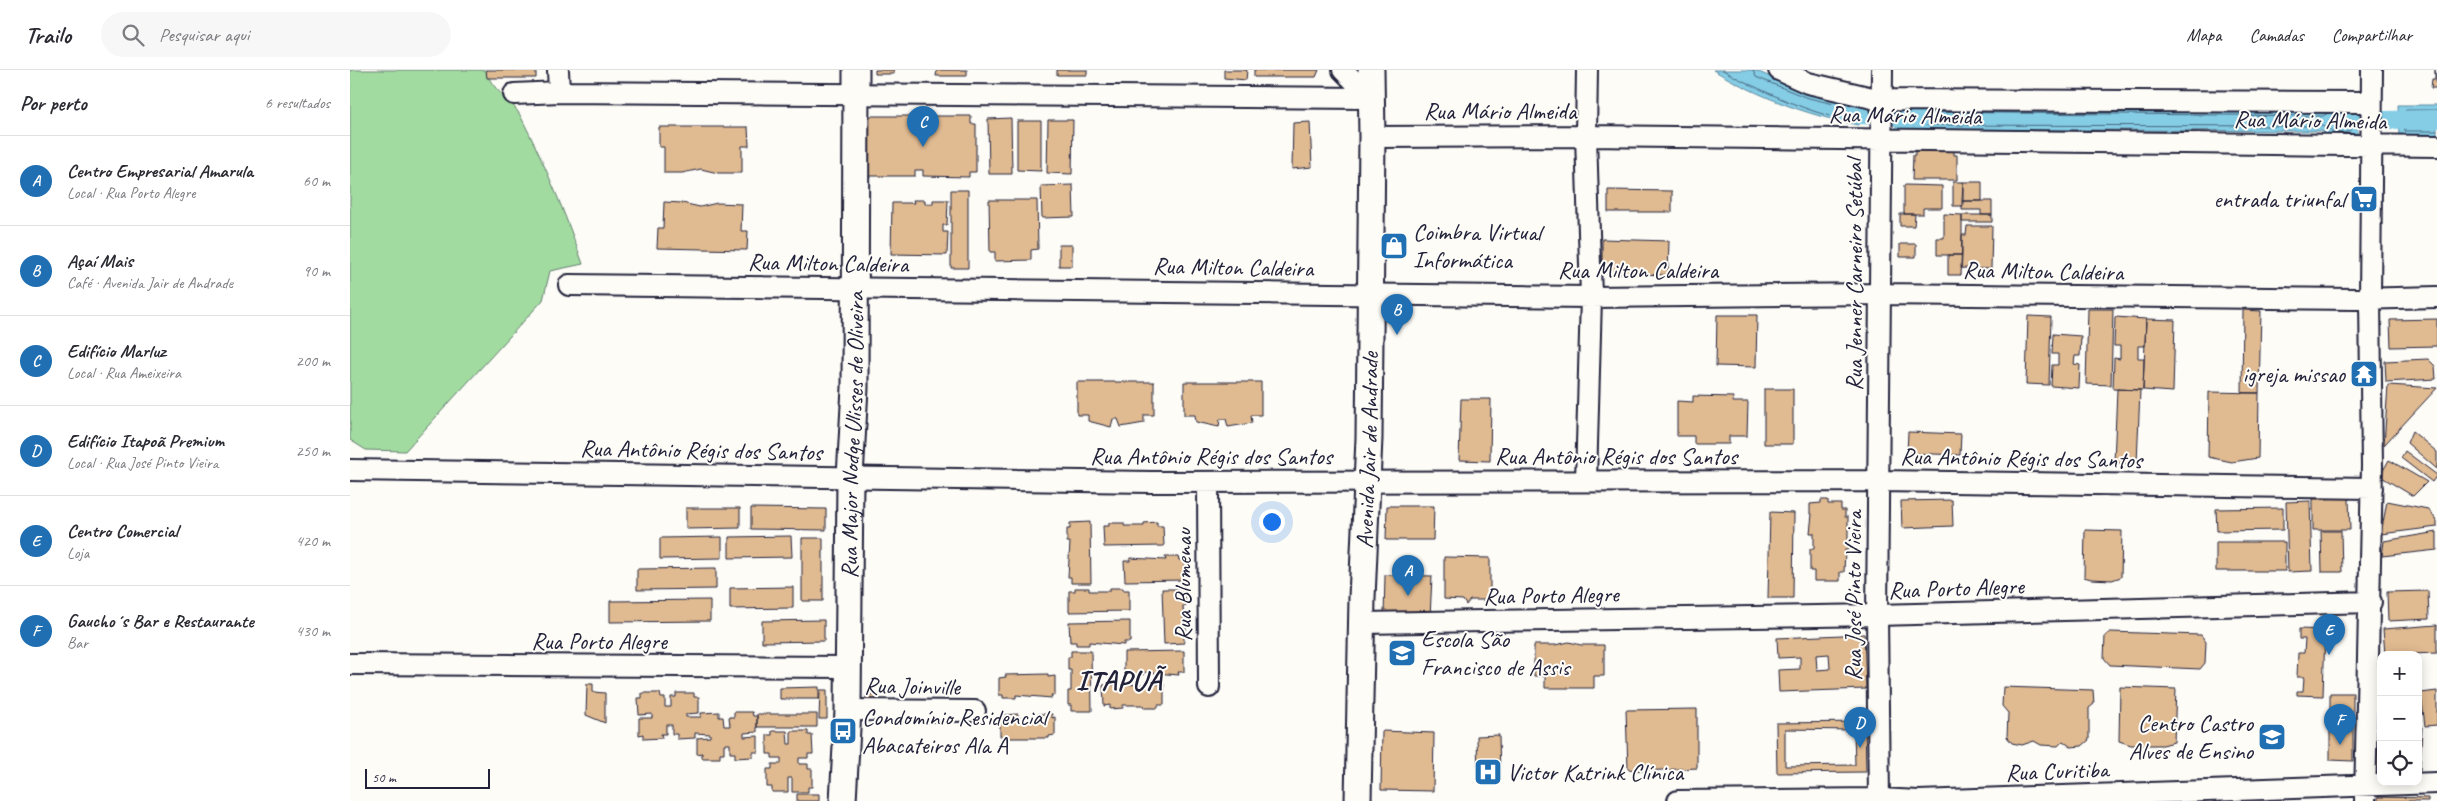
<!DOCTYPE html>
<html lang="pt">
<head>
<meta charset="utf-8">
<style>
  :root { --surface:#fff; --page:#f7f7f7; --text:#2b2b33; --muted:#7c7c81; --line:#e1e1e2; --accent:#1f6fb2 }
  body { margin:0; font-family:Caveat,sans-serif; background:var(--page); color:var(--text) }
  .controls { position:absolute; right:15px; bottom:15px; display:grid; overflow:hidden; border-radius:10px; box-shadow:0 2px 12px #0003 }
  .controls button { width:45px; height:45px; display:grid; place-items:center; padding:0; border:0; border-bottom:1px solid var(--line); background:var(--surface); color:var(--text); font:25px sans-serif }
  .scale { position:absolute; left:15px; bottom:12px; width:125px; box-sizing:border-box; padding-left:5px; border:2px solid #22223b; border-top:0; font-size:14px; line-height:18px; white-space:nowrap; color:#22223b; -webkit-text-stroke:4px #fdfcf7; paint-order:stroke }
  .you { position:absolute; left:921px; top:451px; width:18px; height:18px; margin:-12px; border:4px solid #fff; border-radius:50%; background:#1a73e8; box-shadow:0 0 0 8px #1a73e833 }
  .badge { display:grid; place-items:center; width:32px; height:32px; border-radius:50%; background:var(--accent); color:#fff; font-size:16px; font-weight:700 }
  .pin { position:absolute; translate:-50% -41px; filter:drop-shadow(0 1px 2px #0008) }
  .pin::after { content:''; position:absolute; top:26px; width:18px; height:15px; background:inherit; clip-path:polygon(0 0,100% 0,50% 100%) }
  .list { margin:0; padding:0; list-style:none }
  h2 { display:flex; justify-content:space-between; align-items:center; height:65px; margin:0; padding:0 20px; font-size:21px }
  h2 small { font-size:16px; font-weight:400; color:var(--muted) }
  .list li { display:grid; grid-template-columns:32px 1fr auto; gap:15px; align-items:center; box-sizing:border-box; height:90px; padding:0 20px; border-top:1px solid var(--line) }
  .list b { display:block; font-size:19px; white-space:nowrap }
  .list p { margin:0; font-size:16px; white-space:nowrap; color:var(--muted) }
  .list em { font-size:16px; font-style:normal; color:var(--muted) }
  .icon { flex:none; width:28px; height:28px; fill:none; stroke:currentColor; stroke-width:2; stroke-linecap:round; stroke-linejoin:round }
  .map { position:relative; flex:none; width:2087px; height:731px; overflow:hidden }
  header { display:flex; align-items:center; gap:30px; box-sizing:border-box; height:70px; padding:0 25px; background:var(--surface); border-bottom:1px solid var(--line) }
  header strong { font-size:24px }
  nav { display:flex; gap:28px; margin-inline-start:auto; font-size:18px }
  .search { width:350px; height:45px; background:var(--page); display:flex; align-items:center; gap:12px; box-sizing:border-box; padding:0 18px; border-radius:28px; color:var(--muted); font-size:19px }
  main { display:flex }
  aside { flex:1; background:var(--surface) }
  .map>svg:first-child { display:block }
</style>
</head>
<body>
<header>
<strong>Trailo</strong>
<div class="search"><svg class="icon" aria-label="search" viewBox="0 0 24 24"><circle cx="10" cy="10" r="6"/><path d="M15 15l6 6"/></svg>Pesquisar aqui</div>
<nav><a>Mapa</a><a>Camadas</a><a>Compartilhar</a></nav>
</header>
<main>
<aside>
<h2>Por perto<small>6 resultados</small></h2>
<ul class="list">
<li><span class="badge">A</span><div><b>Centro Empresarial Amarula</b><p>Local · Rua Porto Alegre</p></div><em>60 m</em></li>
<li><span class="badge">B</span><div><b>Açaí Mais</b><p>Café · Avenida Jair de Andrade</p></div><em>90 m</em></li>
<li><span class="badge">C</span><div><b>Edifício Marluz</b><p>Local · Rua Ameixeira</p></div><em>200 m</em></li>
<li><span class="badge">D</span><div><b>Edifício Itapoã Premium</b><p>Local · Rua José Pinto Vieira</p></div><em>250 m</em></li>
<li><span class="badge">E</span><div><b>Centro Comercial</b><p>Loja</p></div><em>420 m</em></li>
<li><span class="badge">F</span><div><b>Gaucho´s Bar e Restaurante</b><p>Bar</p></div><em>430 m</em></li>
</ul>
</aside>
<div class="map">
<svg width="2087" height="731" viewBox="0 0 2087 731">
  <rect width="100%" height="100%" fill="#fdfcf7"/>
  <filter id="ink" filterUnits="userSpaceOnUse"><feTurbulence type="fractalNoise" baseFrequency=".02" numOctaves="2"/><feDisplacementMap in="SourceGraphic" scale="10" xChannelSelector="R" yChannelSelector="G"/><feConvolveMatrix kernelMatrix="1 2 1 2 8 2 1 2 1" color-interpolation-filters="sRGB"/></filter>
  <g filter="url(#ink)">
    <path fill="#a2dba0" stroke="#627e6e" d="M0,0H136C140,19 161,29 170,45C195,94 215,143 233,194L200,201L193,230L55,381L16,380L0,370Z"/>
    <path fill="#84cde5" stroke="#5d89a1" d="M1363,0H1404L1456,22L1512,36L1508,55C1456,45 1409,27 1363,0Z
      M2048,35H2087V66H2049Z
      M1546,37L2001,38L2007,45V65L1979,67L1972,61L1546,59Z"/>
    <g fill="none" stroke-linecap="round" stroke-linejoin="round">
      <path stroke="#49667f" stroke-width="1" d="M1373,0C1394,13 1482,55 1504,48V39L1455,27L1406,7L1403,0
        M2087,40H2056L2054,43L2055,61H2087
        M1554,42L1973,46L1978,43H1998L2002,47V59C1992,68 1981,59 1971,56L1554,55L1551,48Z
        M2087,46L2062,47L2060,49L2062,55H2087"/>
      <path stroke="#84cde5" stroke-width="18" d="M1487,41L1510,45L1571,48
        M1984,51L2087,49"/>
    </g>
    <path fill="#e0ba91" stroke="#22223b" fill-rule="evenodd" d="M136,0H186V8H137Z
      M525,0H544V4H525Z
      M587,0H617V6H586Z
      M707,0H737V5H707Z
      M874,0H897L896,10L874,8Z
      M904,0H969L966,7H904Z
      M2085,0L2087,18H2081L2082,9H2085Z
      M519,46H565V54H573V46H621V54H626V102H619V107L573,106V100H565V106H519Z
      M661,48L662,104H639L638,49Z
      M698,50H723L722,104L697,103Z
      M667,51H691V101L667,100Z
      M960,52L962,97L942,99L943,53Z
      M309,57H398L399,76H392V103H368L351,99L332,103H314V77H309Z
      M1565,79L1604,80V85H1607V110H1562L1563,85H1565Z
      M1603,112H1613V136H1603Z
      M1613,112H1632V131H1612Z
      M723,115L724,147L692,148L691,116Z
      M1554,115L1592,116V138H1573V144H1554Z
      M601,120H618V198H601Z
      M1258,120L1322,121V142H1258Z
      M563,130H575V134H583V130H598L597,155H593V162H598L597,185L541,184L542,133H564Z
      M639,130H687L688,179L681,180V190L645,191V182H640Z
      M1612,131H1642V145H1631V140H1612Z
      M314,132L332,133L350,137L367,133L392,134L391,161H398L397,180L307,178L308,158H313Z
      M1550,144H1565L1564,156H1550Z
      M1594,144L1612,145V185H1587V168H1594Z
      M1612,145H1642V152H1612Z
      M1617,156H1642L1641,199L1611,198L1612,165H1616Z
      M1252,169L1319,171L1318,205L1252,203Z
      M1550,174H1566V187H1550Z
      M709,175H722V196H709Z
      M1598,185H1612L1611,205H1598Z
      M1738,239H1763L1761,315L1736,314Z
      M1893,240L1911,241L1909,323H1892Z
      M1367,245H1407L1406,297L1366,296Z
      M1678,246L1701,247L1699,315L1676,314Z
      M1765,247L1796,249L1795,276H1788V288H1794L1793,320L1763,319L1764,288L1770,289V276H1764Z
      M1796,249L1825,250L1823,322L1793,320Z
      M2087,249V276L2041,277L2040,250Z
      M1703,264L1731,266L1730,286H1725L1724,294L1730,295L1729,318L1701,316L1702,295H1708V284H1702Z
      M2078,289L2085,296L2086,309L2036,312L2035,291Z
      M727,312H804V345H794V353L771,357L768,349H763L761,357L738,351V345H727Z
      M834,312H911V345H901L902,353L878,357L876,349H870L869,357L846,352L845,345H834Z
      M2038,315L2087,318L2034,375Z
      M1414,319H1443V374H1414Z
      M1767,319L1790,320L1787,394L1764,393Z
      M1859,322L1909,323L1908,388L1882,392L1858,387Z
      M1343,326L1383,327V332H1398L1397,366H1379V374H1344V366H1327V331L1343,332Z
      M1111,329H1141L1140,391L1109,390Z
      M2062,361L2087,382V399L2057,373Z
      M1558,362L1611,364L1610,385L1557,383Z
      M2055,381L2087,405L2082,412L2051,388Z
      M2039,390L2077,412L2063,426L2030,406Z
      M1999,428L2000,460H1963V429Z
      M1471,430H1478V434H1491V440H1495V447H1498V480H1495L1494,502H1490V511H1464V501H1460V479H1464V463H1460L1462,444H1460V434L1471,433Z
      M1602,430L1603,456L1552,458L1551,431Z
      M1960,431L1962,501L1938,502L1936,432Z
      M2037,431L2078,439L2087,451V457L2031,464Z
      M1037,436H1084L1083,470H1036Z
      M336,438H390V458L336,459Z
      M401,438L476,439V460L401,459Z
      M1933,438V460L1867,461L1866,439Z
      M1420,442L1444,443L1443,528H1418Z
      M740,452L741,513H721V507H718L720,472H717V459H720V453Z
      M807,452V456H813L814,476L754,477L753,456H759V453H774V456H794V453Z
      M1735,460L1772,461L1771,507L1762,510L1741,509L1734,507Z
      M1971,461H1991L1992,502H1972Z
      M2087,462V480L2032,486L2034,471Z
      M441,466L442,487L379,488V467Z
      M372,467V488L310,489V468Z
      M452,468H473V531H452Z
      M1866,472H1935V501H1866Z
      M815,487H828L829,490H834L835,510L775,511L774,491H780V488L816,490Z
      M1094,487L1140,488V530H1120L1116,535L1113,530L1094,529Z
      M366,498V519L287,520V499Z
      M1035,505L1082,506L1080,548L1034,547Z
      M443,517V538L380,539V518Z
      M725,518H739V521H760V518H773V520H779V541L719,542V521H725Z
      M812,519H832V525H835L836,536H833L834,557H836L837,567H834V573L814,574Z
      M2078,521L2079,549L2038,551L2037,522Z
      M360,530V551L260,552V531Z
      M474,550V571L412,572V551Z
      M780,551V572H774V575L739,572V575H726V572H720L719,552Z
      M2087,555V583L2035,585L2033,559Z
      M1949,559L1975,560L1973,626L1947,625V621H1953L1954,607H1947L1948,583H1954L1955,569H1949Z
      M1760,562L1851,565L1856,572L1855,593L1850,599L1760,595L1754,588L1755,566Z
      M1514,564L1516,619L1429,622L1428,600L1450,599V587L1428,588L1427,568ZM1479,584L1480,599L1467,600L1466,585Z
      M1219,572L1231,575H1254V606H1244V618H1195V606H1184V575H1205Z
      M721,581H741L742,641H721V635H718V621H721V600H718V587H721Z
      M834,581V602H828L829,605L793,602L794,605H781L780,602H774V582Z
      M698,604V607L705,606V625H701L702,628L666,625V628H653V625H649V608L656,607L655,605Z
      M237,614H243V622L255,623V653L236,645Z
      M814,614V635H808V638H794L793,635H773V638L760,639V635L754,636L753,615Z
      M469,617V629H430V618Z
      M1653,617L1743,620L1744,634L1739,638V670L1732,676L1721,677L1713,671L1708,676L1691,675L1684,671L1672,675L1662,673L1657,667L1658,643L1652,636Z
      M1770,617L1826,619L1824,672L1813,675H1781L1769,671Z
      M470,620H477V649H469Z
      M2087,621V655L2075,656L2071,623Z
      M292,623H310L311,628H315V637H321V627H326V623H344V627H349V643L336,644V647H351V643L369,642V647H373L374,656H380L379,647H384V642H402L403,646H407V662L394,663V667L408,666V682H403V687L385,688V683H380V674H374V683H370V688H352V683L347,684V668L360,667V664L345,663V668L327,669V664H322V655H316V664H311L312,668L293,669V664L289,665V648H302V644L289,645L288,628H292Z
      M1980,623H2003V691L1980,690Z
      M529,624V633H520L516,629V625Z
      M1347,639V698L1294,701L1278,699L1276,640Z
      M407,644H467V657H407Z
      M668,644V648L689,647L688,644H702V648L705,647V665L699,666V668H656V666H650V648H653V645Z
      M1515,652L1516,702L1427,703L1426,653ZM1435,659L1504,660L1505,695L1435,696Z
      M2030,654H2031V698H2027Z
      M2068,656L2072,657L2070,701H2068Z
      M422,661H437L438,674H441V661H458V665H462L463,684H458V688H449V694H458V699H462V717H458V722H442V708H438V722H422V717H417V699H422V694H431V688H422V684H417V665H422Z
      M1032,661L1084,663L1083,721L1031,720Z
      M1149,665L1150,708H1128L1127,666Z
      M447,724H469V731H447Z
      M2028,727L2078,728V731H2028Z"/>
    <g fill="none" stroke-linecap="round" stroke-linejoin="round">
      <defs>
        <path id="minor" d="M208,0L209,22
          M993,0L1021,28
          M1429,0L1458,13L1531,30L2021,32
          M164,24L209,22L1021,28
          M1022,67L1236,66L2087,76
          M219,215L1241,227L1529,224L2006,229L2087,227
          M0,400L801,412L1528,411L2022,418
          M1236,411L1241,227L1236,66L1237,0
          M858,412L859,617
          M1012,553L1527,545L2021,532
          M0,594L498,597
          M498,640L625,641
          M1328,731L1529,729L1569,731L2087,713
          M1529,731L1527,545L1532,0
          M2015,731L2022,396L2020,229L2022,0"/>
        <g id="major">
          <path id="s1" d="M493,731L498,640L500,407L505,318L506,0"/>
          <path id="s2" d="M1008,731L1012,528L1019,368L1022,67L1021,0"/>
        </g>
      </defs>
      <use href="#minor" stroke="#22223b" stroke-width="24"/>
      <use href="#major" stroke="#22223b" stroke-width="29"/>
      <use href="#minor" stroke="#fdfcf7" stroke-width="20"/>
      <use href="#major" stroke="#fdfcf7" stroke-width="25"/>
    </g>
  </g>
  <defs>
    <symbol id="supermarket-square" viewBox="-11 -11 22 22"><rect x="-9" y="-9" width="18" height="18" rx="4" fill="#1f6fb2" stroke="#fdfcf7"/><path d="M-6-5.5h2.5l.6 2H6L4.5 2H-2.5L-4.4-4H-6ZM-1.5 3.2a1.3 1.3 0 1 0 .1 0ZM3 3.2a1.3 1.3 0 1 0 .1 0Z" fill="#fff"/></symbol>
    <symbol id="shop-square" viewBox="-11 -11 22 22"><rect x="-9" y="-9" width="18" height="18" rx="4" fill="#1f6fb2" stroke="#fdfcf7"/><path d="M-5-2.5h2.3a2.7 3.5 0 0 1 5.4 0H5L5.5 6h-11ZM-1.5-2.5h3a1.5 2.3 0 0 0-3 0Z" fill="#fff"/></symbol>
    <symbol id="temple-square" viewBox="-11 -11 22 22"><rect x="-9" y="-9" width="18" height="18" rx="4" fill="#1f6fb2" stroke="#fdfcf7"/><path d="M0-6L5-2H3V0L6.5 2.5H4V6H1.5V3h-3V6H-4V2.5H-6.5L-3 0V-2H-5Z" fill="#fff"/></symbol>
    <symbol id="school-square" viewBox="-11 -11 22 22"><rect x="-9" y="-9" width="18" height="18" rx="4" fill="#1f6fb2" stroke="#fdfcf7"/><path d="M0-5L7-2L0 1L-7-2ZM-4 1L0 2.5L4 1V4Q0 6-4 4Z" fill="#fff"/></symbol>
    <symbol id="bus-square" viewBox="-11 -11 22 22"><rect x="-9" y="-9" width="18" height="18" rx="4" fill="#1f6fb2" stroke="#fdfcf7"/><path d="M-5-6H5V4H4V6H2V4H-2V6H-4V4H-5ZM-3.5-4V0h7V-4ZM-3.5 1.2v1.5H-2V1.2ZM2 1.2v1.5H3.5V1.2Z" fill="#fff"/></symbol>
    <symbol id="hospital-square" viewBox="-11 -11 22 22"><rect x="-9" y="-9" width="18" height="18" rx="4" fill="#1f6fb2" stroke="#fdfcf7"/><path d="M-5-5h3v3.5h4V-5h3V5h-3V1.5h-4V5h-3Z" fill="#fff"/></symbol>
  </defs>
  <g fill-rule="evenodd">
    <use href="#supermarket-square" x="1998" y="113" width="32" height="32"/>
    <use href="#shop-square" x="1028" y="160" width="32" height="32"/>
    <use href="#temple-square" x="1998" y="288" width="32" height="32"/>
    <use href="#school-square" x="1036" y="567" width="32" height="32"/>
    <use href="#bus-square" x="477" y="645" width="32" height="32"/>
    <use href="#school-square" x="1906" y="651" width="32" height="32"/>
    <use href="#hospital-square" x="1122" y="686" width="32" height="32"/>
  </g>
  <g text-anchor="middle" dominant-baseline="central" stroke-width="4" stroke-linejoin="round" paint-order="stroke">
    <g font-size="24" fill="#22223b" stroke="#fdfcf7">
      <text x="1150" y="41">Rua Mário Almeida</text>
      <text transform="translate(1555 45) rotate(1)">Rua Mário Almeida</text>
      <text transform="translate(1960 50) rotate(1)">Rua Mário Almeida</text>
      <text transform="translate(478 193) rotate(1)">Rua Milton Caldeira</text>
      <text transform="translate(883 197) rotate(1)">Rua Milton Caldeira</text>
      <text x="1288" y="200">Rua Milton Caldeira</text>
      <text transform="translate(1693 201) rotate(1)">Rua Milton Caldeira</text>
      <text transform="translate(1504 205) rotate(-90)">Rua Jenner Carneiro Setúbal</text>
      <text stroke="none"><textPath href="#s1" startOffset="366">Rua Major Nodge Ulisses de Oliveira</textPath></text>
      <text transform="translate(351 380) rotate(1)">Rua Antônio Régis dos Santos</text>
      <text stroke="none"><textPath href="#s2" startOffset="351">Avenida Jair de Andrade</textPath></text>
      <text x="861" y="386">Rua Antônio Régis dos Santos</text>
      <text x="1266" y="386">Rua Antônio Régis dos Santos</text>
      <text transform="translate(1671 388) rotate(1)">Rua Antônio Régis dos Santos</text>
      <text transform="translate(833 515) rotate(-90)">Rua Blumenau</text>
      <text transform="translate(1606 518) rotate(-2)">Rua Porto Alegre</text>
      <text transform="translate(1201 525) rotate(-1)">Rua Porto Alegre</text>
      <text transform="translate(1503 526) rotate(-90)">Rua José Pinto Vieira</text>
      <text x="249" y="571">Rua Porto Alegre</text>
      <text transform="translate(562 616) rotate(1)">Rua Joinville</text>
      <text transform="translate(1707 701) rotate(-2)">Rua Curitiba</text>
    </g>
    <g font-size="24" fill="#22223b" stroke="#fdfcf7" text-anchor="start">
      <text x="1995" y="129" text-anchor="end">entrada triunfal</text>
      <text x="1063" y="162">Coimbra Virtual<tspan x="1063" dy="28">Informática</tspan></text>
      <text x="1995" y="304" text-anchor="end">igreja missao</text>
      <text x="1071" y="569">Escola São<tspan x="1071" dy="28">Francisco de Assis</tspan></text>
      <text x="512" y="647">Condomínio Residencial<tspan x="512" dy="28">Abacateiros Ala A</tspan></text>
      <text x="1903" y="653" text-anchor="end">Centro Castro<tspan x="1903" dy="28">Alves de Ensino</tspan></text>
      <text x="1157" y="702">Victor Katrink Clínica</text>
    </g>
    <g font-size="29" font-weight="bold" letter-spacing="1" fill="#22223b" stroke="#fdfcf7">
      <text x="769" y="610">ITAPUÃ</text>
    </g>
  </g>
</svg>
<div class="controls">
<button>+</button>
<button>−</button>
<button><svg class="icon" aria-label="locate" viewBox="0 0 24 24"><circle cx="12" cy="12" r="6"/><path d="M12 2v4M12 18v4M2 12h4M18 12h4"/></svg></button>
</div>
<div class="scale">50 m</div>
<div class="you"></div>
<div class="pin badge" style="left:1058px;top:526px">A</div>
<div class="pin badge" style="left:1047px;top:265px">B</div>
<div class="pin badge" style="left:573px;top:77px">C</div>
<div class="pin badge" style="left:1510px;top:678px">D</div>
<div class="pin badge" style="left:1979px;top:585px">E</div>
<div class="pin badge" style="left:1990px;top:675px">F</div>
</div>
</main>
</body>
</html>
